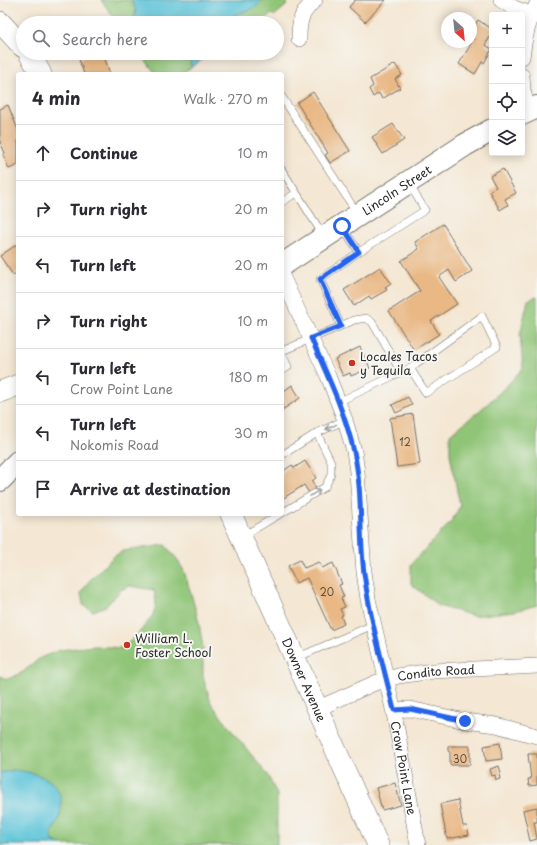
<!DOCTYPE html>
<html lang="en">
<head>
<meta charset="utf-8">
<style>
  :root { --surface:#fff; --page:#f7f7f7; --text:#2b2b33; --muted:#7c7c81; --line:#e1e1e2 }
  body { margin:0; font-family:"Playpen Sans",sans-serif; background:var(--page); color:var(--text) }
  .controls { position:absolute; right:12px; top:12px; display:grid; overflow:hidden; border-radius:4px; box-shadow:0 2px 10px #0003 }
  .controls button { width:36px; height:36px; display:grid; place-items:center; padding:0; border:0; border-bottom:1px solid var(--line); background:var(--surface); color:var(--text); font:20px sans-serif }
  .compass { position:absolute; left:441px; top:12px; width:36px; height:36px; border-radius:50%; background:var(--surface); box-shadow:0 2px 10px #0003; rotate:153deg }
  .stop { position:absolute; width:12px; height:12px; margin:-9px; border:3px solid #2563eb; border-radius:50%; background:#fff }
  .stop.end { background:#2563eb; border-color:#fff; box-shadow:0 1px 4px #0008 }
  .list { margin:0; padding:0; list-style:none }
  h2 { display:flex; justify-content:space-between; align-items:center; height:52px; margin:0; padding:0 16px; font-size:17px }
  h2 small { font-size:13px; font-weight:400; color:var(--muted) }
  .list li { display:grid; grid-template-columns:26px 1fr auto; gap:12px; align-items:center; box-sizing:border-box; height:56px; padding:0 16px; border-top:1px solid var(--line) }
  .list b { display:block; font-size:15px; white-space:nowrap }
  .list p { margin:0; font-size:13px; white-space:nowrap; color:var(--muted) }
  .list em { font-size:13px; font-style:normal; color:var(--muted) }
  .icon { flex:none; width:22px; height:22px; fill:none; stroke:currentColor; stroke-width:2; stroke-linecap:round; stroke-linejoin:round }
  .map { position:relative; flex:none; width:537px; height:845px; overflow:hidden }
  .search { position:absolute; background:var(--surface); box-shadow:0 2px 10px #0003; left:16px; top:16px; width:268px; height:44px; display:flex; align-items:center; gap:10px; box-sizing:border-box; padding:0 14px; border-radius:22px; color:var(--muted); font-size:15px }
  .panel { position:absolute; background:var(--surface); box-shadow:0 2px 10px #0003; left:16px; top:72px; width:268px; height:444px; border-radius:4px }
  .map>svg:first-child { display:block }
</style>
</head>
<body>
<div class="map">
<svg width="537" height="845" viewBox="0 0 537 845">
  <rect width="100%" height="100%" fill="#f6f6f2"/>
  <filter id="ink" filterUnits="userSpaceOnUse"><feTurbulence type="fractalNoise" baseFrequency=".025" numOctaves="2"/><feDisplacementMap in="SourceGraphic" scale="8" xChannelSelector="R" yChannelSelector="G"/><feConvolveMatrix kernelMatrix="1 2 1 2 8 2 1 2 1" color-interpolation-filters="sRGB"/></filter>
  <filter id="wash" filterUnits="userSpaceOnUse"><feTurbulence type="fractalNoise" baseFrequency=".012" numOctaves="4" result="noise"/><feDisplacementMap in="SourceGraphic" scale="16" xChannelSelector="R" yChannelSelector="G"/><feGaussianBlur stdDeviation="0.9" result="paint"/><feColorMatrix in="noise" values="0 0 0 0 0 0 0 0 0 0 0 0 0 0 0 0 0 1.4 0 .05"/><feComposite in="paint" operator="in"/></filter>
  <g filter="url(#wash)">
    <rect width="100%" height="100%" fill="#f4e7d3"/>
    <path fill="#90c577" stroke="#5e7851" d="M101,0H287L286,6L274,16L272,14L258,23H118Z
      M140,53H212L181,74H156Z
      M537,297V605L515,611L474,616L439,606L411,584V564L451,522L460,506L450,454V434C478,413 500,394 523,368L520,335L528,300Z
      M165,545L177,559L184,571L192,597L199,623L203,648V677L211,703L232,731L267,774L277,794V845H63L53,841L51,835L60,816V809L13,770L0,773V676L8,679L23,672L40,658L60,650L94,646L123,648C131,641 151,621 154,612C157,605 155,597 154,590L129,586L121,590L106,606L93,611L83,605L81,593L89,581L113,557L123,551Z"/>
    <path fill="#5dc4d9" stroke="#447882" d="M131,0H262C256,10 245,11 235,14L230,23H133L136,10Z
      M189,53H212L191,67Z
      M13,770C41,773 67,781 60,815C59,822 53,828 51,835L53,841L63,845H0V773Z"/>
    <g id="blocks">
      <path fill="#e9b884" d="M355,0H386L365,22L349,7Z
        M478,20L492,29V34L485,45L492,49L484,63L482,62L475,74L459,64L474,39L471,37L474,31L472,30Z
        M95,53H103L110,74H84L79,59Z
        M395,64L402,75L395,79L400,88L382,99L379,93L373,97L369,89L373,86L370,79Z
        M313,92L350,151L330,163L325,155L328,153L297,103Z
        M8,105L18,130V165L9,169L3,154L5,153L0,142V109Z
        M393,124L404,140L383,154L372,137Z
        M503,169L516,193L505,199L508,205L500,210L489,191L496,187L490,176Z
        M443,224L472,271L456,282L449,270L439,277L457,304L431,321L439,334L414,350L389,311L420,291L401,261L419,249L415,242Z
        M16,245L18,247V272L13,275L0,256Z
        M380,267L391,283L385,287L387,290L371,299L369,296L354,306L344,290Z
        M360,347L370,368L351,376L350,373L343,376L335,359Z
        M292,385L300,398L282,410V387L284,391Z
        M408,397L412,405L396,413L392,405Z
        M413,414L420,464L397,467L390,418Z
        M305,461L316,478L312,481L316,489L309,493L304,485L282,499V472L292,465L294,468Z
        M300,560L304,568L319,562L322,568L333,563L342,584L339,585L344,597L341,598L345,607L340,609L343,615L341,616L344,624L331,630L307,578L296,583L288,566Z
        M500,743L502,759L486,761L484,746Z
        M448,746H470V765H450V752L448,751Z
        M528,754H537V785L529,786L528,779H531Z
        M499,766L501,773L499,774L500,779L496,780L495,775L492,776L490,769Z
        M395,783L401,805L382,810L376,788Z
        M458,800L463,826H467L469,835L447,839L440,804Z
        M537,807V822H534L537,839L530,841L523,810Z"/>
    </g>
  </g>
  <g filter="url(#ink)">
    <use href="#blocks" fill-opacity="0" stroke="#716d66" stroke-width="1"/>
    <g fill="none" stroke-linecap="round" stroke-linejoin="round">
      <defs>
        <path id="lane" d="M282,97L357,213
          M282,170L323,235
          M282,202L296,193
          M359,252L425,210L409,184
          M341,326L354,320L366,318L372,322L401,372
          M282,351L341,326L320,279L359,252L343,228
          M282,353L288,367L282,371
          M338,402L410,368L482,316L497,347L426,393L410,368
          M317,433L345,420
          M282,455L317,433L331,462V475L325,487L282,513
          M243,536L280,514
          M296,658L373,625"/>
        <g id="street">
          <path d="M501,0L514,8L531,14"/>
          <path d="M299,39C299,20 301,13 315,0"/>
          <path d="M522,57C524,39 528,21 537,4"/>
          <path d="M522,76L523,90L528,111"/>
          <path id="s1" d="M282,276L328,376L345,420L354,451L357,472L364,572L368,599L394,713L418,845"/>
          <path id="s2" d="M318,709L332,702L375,683L398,676L433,671L537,666"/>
          <path d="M394,710L410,709L465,721L496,725L537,736"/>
        </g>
        <g id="secondary">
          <path d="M0,22L23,47"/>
          <path d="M29,53L41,74"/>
          <path d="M0,392L18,385"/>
          <path id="s3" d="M231,514L378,845"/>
        </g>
        <g id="primary">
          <path d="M522,114L537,107"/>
          <path id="s4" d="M282,265L465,145L492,130"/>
          <path d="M0,480L18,462"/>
        </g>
      </defs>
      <use href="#lane" stroke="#716d66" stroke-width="8"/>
      <use href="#street" stroke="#716d66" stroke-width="16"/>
      <use href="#secondary" stroke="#716d66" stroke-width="22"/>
      <use href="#primary" stroke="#716d66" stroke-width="24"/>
      <use href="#lane" stroke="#fff" stroke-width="7"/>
      <use href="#street" stroke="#fff" stroke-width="15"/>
      <use href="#secondary" stroke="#fff" stroke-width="21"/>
      <use href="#primary" stroke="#fff" stroke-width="22"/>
    </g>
    <defs><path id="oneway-shaft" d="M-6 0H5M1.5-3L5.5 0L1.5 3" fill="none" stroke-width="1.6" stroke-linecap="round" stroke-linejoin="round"/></defs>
    <g stroke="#a0a0a0">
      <use href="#oneway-shaft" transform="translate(331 427) rotate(154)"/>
      <use href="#oneway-shaft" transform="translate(315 493) rotate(-31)"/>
    </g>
  </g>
  <g fill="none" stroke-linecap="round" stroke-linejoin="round" filter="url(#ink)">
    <path stroke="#2563eb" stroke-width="5" d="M342,226L359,252L320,279L341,326L311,338C327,375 345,412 354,452C363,491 359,533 364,573C370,619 383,665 394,710L410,709L465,721"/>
  </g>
  <g fill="#c8321e" stroke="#f6f6f2" stroke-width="1.5">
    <circle cx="352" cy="363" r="4"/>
    <circle cx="127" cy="645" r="4"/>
  </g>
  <g text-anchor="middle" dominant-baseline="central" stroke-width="4" stroke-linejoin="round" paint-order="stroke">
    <g font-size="10" fill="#5a4e41">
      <text x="405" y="441">12</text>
      <text x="327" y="591">20</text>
      <text x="460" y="758">30</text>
    </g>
    <g font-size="12" fill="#2b2b2b" stroke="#f6f6f2">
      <text stroke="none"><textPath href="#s4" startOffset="137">Lincoln Street</textPath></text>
      <text stroke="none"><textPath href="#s2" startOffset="125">Condito Road</textPath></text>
      <text stroke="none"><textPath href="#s3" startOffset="181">Downer Avenue</textPath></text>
      <text stroke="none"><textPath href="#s1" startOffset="511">Crow Point Lane</textPath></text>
    </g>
    <g font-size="12" fill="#2b2b2b" stroke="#f6f6f2" text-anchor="start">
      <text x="360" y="356">Locales Tacos<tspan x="360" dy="14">y Tequila</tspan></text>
      <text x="135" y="638">William L.<tspan x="135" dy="14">Foster School</tspan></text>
    </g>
  </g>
</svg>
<div class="controls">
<button>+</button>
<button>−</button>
<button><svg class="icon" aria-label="locate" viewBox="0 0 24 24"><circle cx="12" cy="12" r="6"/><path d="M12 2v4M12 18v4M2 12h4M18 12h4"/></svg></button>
<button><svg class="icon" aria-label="layers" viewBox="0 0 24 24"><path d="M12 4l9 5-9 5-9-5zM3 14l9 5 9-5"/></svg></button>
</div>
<svg class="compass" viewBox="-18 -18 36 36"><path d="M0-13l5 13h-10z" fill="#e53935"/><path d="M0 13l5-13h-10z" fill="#7c7c81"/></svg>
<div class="stop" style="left:342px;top:226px"></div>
<div class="stop end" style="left:465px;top:721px"></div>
<div class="search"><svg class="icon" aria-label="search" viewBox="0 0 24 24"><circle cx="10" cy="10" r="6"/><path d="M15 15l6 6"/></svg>Search here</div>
<section class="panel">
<h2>4 min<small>Walk · 270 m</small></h2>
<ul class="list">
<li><svg class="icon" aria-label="ahead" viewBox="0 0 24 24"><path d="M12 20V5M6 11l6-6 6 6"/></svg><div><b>Continue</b></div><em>10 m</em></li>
<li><svg class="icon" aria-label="right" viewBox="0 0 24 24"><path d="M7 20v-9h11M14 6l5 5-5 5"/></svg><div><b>Turn right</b></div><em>20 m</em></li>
<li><svg class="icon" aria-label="left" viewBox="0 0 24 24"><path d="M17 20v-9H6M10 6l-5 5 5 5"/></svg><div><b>Turn left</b></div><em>20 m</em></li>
<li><svg class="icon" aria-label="right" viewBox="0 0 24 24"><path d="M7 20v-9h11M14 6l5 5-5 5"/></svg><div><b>Turn right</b></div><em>10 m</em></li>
<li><svg class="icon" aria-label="left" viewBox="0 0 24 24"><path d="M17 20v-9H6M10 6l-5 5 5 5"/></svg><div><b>Turn left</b><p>Crow Point Lane</p></div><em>180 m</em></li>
<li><svg class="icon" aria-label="left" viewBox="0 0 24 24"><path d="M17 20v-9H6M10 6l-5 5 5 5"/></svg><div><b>Turn left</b><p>Nokomis Road</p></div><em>30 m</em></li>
<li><svg class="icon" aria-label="arrive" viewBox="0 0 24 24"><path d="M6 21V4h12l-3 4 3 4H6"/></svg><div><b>Arrive at destination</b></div></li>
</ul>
</section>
</div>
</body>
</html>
